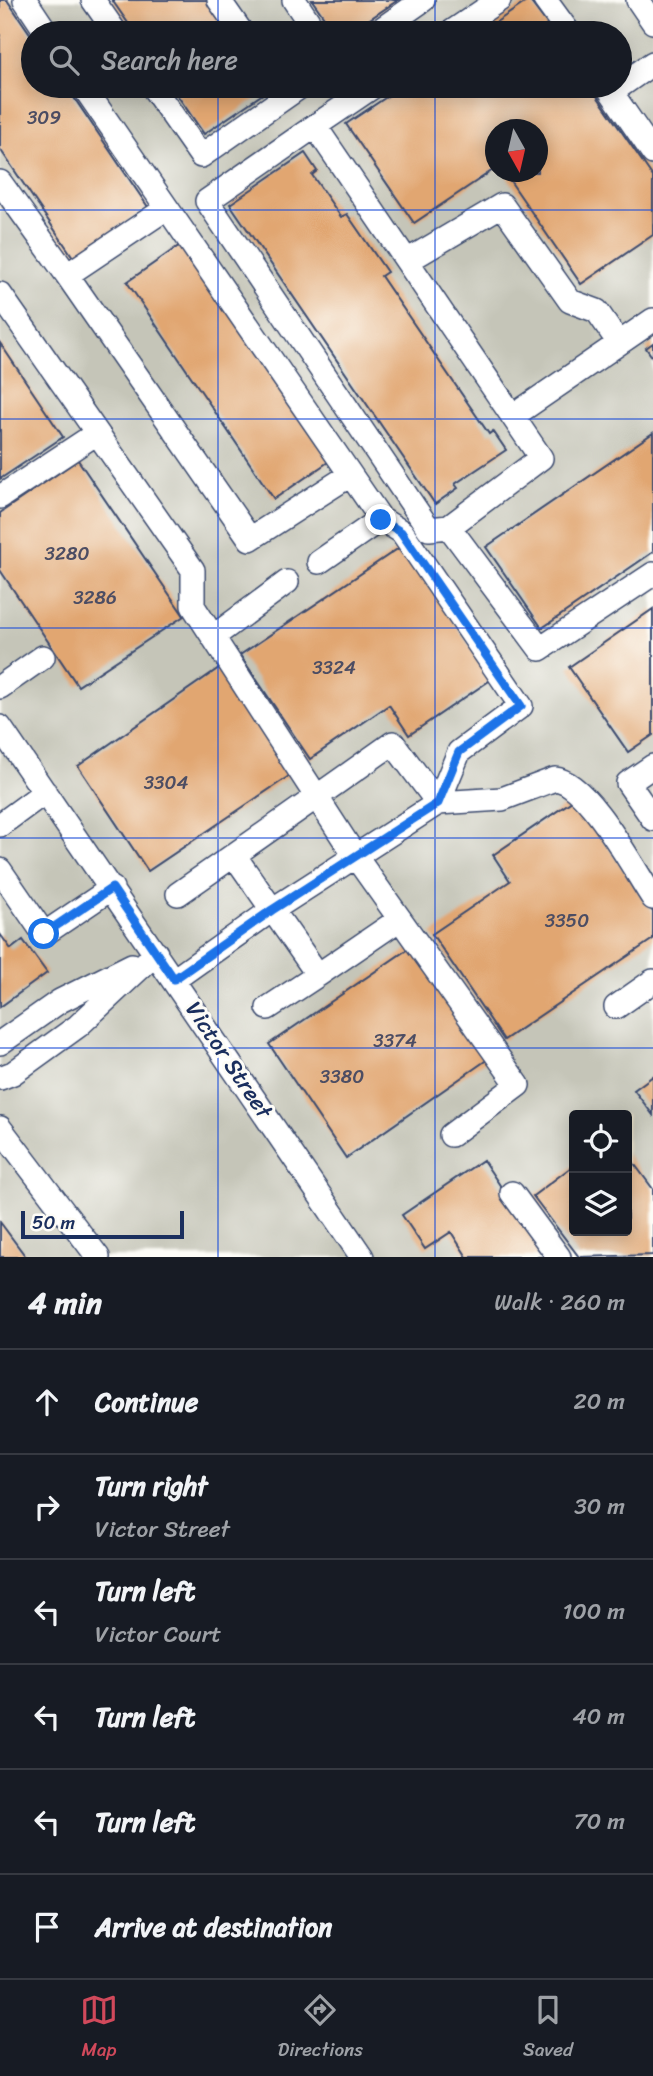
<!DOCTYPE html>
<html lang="en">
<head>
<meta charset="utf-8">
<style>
  :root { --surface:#171b24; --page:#242831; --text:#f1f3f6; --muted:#9ea1a6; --line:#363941; --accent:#d1495b }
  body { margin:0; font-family:Sriracha,sans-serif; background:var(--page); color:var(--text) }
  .controls { position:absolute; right:21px; bottom:21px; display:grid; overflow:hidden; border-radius:7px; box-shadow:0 4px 18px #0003 }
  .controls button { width:63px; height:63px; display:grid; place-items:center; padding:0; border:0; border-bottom:2px solid var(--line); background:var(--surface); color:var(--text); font:35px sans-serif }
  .compass { position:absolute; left:485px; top:119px; width:63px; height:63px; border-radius:50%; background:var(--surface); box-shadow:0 4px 18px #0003; rotate:172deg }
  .scale { position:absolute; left:21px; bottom:18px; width:163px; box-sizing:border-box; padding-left:7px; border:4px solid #1b2f5e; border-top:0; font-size:19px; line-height:24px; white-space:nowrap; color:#1b2f5e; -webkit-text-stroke:5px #fdfcf7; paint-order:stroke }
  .stop { position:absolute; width:21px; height:21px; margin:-16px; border:5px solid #1a73e8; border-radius:50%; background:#fff }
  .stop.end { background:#1a73e8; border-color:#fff; box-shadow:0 2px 7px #0008 }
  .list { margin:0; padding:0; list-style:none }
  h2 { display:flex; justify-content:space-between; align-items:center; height:91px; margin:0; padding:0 28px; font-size:30px }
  h2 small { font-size:23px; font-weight:400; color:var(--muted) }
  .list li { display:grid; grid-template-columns:46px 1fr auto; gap:21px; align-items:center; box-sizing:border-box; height:105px; padding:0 28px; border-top:2px solid var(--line) }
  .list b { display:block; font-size:26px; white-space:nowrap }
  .list p { margin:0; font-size:23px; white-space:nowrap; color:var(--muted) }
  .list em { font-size:23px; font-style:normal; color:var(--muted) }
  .icon { flex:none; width:38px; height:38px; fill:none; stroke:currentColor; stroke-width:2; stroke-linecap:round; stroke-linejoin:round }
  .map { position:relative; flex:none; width:653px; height:1257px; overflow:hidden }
  .search { position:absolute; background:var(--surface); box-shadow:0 4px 18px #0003; left:21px; right:21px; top:21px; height:77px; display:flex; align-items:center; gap:18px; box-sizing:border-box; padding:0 24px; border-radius:38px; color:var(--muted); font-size:26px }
  .sheet { height:721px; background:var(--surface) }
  nav { display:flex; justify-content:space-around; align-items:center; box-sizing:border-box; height:98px; border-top:2px solid var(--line); background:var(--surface); font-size:19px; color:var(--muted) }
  nav a { display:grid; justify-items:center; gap:4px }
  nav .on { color:var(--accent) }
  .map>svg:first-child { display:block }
</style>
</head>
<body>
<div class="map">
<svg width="653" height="1257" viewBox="0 0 653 1257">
  <rect width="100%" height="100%" fill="#fdfcf7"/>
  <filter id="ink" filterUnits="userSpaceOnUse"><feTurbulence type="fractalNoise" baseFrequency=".0143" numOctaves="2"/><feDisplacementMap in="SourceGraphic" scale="14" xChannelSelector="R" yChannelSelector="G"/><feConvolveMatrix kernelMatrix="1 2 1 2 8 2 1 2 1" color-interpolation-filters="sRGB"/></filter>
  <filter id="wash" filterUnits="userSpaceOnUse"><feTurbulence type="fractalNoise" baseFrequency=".00686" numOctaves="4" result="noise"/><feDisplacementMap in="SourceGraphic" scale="28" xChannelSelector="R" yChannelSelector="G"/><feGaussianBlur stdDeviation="1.57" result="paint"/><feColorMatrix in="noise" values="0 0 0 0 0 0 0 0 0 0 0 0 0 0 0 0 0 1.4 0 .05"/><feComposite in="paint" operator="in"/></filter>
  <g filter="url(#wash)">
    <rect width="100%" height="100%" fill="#f2e6cb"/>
    <path fill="#c5c5b8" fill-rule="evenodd" d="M0,0H653V1257H0ZM33,33H620V86H33ZM496,130H538V172H496ZM574,1115H627V1231H574Z"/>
    <g id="blocks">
      <path fill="#e1a671" d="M0,0H7L33,38V86H66L148,207L73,257L0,149Z
        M112,0H209L232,33H135Z
        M312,0H398L349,33H335Z
        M529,0L554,33H480Z
        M171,86H267L270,89L204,134Z
        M403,86H590L653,177V235L581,284L504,172H538V130H496V168L414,223L346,124Z
        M305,153L317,171L312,175L341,217L347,214L387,272L381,276L489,434L493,431L506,450L455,484L458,488L435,504L230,204Z
        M183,243L331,460L274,499L127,282Z
        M0,343L63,437L0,479Z
        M653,343V358L646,348Z
        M653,433V552L542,628L486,547Z
        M78,460L184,616L78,686L0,570V513Z
        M402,546L492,679L409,735L389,705L310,759L240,655Z
        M653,609V735L628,752L569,667Z
        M219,668L292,774L148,871L78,766Z
        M575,799L653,912V939L504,1040L432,934L510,881L493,855Z
        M0,934L11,949L23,940L47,973L0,1007Z
        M411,947L488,1059L346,1158L269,1044Z
        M653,1076V1115L634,1090Z
        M627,1154L653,1189V1255L579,1257L533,1196L574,1165V1231H627Z
        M483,1160L548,1257H467L451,1232L425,1249L402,1215Z
        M0,1222L26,1257H0Z"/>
    </g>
  </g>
  <g filter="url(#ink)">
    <use href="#blocks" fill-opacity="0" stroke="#3b4a6e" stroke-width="2"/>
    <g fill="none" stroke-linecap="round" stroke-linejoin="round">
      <defs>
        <path id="minor" d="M25,0L47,33
          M93,0L116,33
          M219,0L242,33
          M294,0L316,33
          M545,0L569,33
          M638,0L653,22
          M376,33L423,0
          M450,33L499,0
          M152,86L201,156L301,86
          M374,86L315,126L541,458L449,527L540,649L653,574
          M607,86L653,153
          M620,86L653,63
          M315,126L207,201L429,529L449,527
          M0,182L67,275L167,208L83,86
          M167,208L381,519L402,532L521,706L459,752L438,803
          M407,261L502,205L570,301L597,311L619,343
          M67,275L250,539L350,475
          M0,294L193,570V606L355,856L518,1085L451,1135
          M513,416L653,320
          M0,497L97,433
          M319,562L381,519
          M213,637L287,582
          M0,687L43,657
          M0,727L362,1257
          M653,766L628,783L653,819
          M0,825L45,792
          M0,870L44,934L112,888
          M178,894L234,855
          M318,975L400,919
          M175,979L272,910L438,803L502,799L555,779C588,782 634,870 653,898
          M616,1007L653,981
          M268,1008L318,975L234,855L393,743L438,803
          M0,1043L60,1001L132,965
          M0,1078L13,1073L78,1026L156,953
          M0,1128L98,1257
          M512,1193L559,1257"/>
      </defs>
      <use href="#minor" stroke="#3b4a6e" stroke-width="26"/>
      <use href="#minor" stroke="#fff" stroke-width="23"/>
    </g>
  </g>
  <g fill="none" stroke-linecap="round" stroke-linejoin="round" filter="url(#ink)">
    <path stroke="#1a73e8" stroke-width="9" d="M44,934L112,888L174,979L272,910L438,803L459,752L521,706L401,532L381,520"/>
  </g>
  <path fill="none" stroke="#1d4ed8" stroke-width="2" stroke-opacity="0.55" d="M218,0V33M435,0V33M218,86V1257M435,86V1257M0,210H653M0,419H653M0,628H653M0,838H653M0,1048H653"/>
  <g text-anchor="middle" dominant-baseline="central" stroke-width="6" stroke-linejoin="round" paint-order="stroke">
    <g font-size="19" fill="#4c4d63">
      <text x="44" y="117">309</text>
      <text x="67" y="553">3280</text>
      <text x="95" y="597">3286</text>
      <text x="334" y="667">3324</text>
      <text x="166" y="782">3304</text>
      <text x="567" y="920">3350</text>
      <text x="395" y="1040">3374</text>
      <text x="342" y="1076">3380</text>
    </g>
    <g font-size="23" fill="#1b2f5e" stroke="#fdfcf7">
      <text transform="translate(229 1060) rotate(56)">Victor Street</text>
    </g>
  </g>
</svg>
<div class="controls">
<button><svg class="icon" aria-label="locate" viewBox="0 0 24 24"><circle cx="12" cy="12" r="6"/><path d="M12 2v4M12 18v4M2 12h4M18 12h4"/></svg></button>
<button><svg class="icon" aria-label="layers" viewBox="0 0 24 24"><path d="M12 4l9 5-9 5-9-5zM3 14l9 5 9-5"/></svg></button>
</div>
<svg class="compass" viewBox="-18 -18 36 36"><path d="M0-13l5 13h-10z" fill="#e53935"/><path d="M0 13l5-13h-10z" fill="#9ea1a6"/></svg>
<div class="scale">50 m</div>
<div class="stop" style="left:44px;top:934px"></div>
<div class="stop end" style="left:381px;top:520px"></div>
<div class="search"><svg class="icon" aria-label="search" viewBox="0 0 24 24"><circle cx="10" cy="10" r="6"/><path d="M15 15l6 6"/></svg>Search here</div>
</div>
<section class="sheet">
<h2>4 min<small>Walk · 260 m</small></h2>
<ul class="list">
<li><svg class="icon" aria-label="ahead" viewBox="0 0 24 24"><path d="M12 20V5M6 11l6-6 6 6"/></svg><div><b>Continue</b></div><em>20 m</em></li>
<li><svg class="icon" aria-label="right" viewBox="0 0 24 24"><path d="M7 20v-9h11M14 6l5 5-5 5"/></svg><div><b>Turn right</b><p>Victor Street</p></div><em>30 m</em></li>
<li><svg class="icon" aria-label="left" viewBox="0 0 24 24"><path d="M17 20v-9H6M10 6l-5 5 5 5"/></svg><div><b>Turn left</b><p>Victor Court</p></div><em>100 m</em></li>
<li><svg class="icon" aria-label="left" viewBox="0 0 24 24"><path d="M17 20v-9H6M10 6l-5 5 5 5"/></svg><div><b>Turn left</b></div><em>40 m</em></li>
<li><svg class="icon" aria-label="left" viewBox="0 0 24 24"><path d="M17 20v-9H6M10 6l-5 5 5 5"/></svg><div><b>Turn left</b></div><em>70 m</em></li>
<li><svg class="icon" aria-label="arrive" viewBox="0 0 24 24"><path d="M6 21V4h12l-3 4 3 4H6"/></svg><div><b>Arrive at destination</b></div></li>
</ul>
</section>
<nav>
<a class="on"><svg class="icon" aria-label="map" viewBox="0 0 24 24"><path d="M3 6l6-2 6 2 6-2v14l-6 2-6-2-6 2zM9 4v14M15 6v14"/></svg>Map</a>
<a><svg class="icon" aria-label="directions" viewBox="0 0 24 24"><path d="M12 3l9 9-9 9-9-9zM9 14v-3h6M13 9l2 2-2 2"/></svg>Directions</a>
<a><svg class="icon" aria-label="saved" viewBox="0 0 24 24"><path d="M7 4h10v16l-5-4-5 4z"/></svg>Saved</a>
</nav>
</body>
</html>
